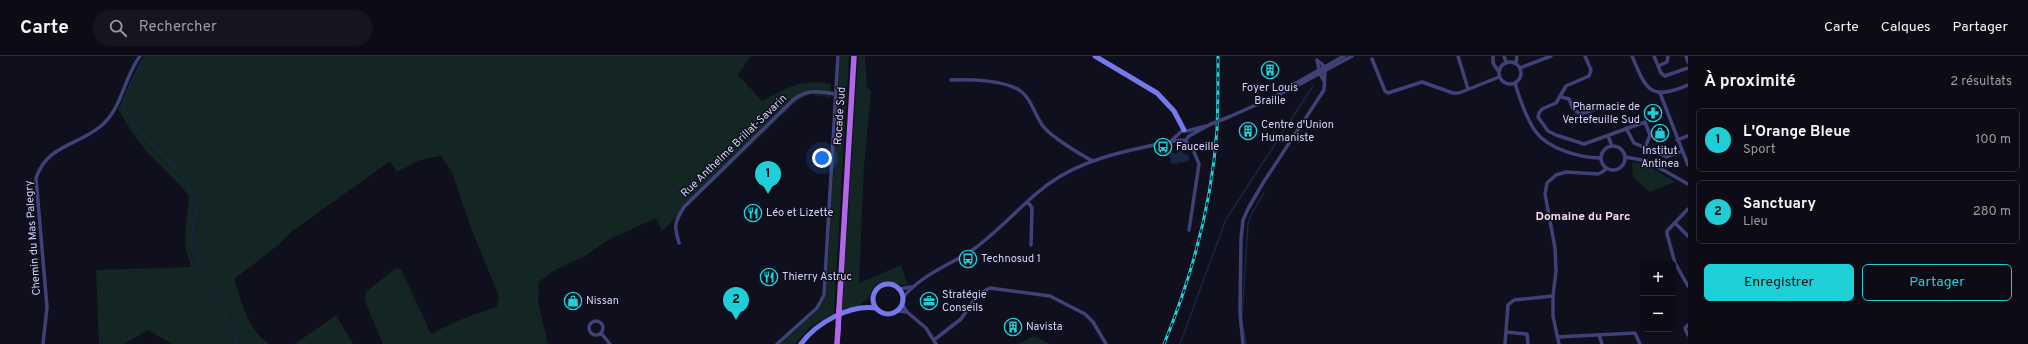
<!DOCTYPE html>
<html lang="fr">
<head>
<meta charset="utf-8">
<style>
  :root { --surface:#0c0b16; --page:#15141f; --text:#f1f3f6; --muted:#9a9ba1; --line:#2c2b35; --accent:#1ecfd7 }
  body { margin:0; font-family:Overpass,sans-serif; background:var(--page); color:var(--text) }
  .controls { position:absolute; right:12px; bottom:12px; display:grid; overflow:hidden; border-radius:6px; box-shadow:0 2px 6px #0003 }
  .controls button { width:36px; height:36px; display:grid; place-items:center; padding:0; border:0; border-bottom:1px solid var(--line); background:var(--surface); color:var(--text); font:20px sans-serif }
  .you { position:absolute; left:822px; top:102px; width:14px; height:14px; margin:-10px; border:3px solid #fff; border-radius:50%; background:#1a73e8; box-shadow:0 0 0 6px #1a73e833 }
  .badge { display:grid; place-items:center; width:26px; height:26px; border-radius:50%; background:var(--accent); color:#111; font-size:13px; font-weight:700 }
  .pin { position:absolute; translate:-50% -33px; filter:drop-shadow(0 1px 2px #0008) }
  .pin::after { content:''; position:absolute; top:21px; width:14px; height:12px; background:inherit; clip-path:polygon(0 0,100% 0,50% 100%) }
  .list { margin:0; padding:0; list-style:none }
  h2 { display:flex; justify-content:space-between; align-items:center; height:52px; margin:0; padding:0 16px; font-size:17px }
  h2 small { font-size:13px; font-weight:400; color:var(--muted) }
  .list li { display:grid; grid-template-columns:26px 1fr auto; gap:12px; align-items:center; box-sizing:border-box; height:64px; margin:0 8px 8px; padding:0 8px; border:1px solid var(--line); border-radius:6px }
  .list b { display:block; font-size:15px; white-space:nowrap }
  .list p { margin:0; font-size:13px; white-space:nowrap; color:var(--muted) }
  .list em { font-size:13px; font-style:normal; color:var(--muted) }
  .actions { display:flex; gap:8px; padding:12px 16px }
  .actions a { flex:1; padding:9px 0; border:1px solid var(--accent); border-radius:6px; text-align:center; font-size:14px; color:var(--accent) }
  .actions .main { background:var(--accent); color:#111 }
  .icon { flex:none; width:22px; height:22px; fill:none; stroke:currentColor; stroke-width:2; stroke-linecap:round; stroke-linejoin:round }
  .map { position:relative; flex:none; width:1688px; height:288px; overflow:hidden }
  header { display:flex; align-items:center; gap:24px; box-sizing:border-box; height:56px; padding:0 20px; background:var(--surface); border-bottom:1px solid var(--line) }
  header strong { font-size:19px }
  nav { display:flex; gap:22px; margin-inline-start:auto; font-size:14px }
  .search { width:280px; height:36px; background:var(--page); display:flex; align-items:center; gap:10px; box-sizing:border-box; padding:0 14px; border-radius:22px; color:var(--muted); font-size:15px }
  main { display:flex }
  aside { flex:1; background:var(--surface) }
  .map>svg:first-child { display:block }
</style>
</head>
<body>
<header>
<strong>Carte</strong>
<div class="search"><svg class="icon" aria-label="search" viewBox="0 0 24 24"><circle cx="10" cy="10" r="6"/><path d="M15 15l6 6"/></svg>Rechercher</div>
<nav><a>Carte</a><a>Calques</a><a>Partager</a></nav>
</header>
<main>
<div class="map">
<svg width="1688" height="288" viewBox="0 0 1688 288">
  <rect width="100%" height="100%" fill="#100f1d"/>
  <path fill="#132624" d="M144,0H751L738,19L762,45C785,32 803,22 831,28L830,42L811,38L798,44L662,175L656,162L610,183L585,200L553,215L539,226L538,246L548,288H383L364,243L367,235L395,213H401L431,278C453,266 473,258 497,251L499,240L471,172L452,116L441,100L420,104L397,116L390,105L291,176L281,187L234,223C242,246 247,273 269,288H172L148,274L124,288H99L96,214L191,211L186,194L185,179L189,141L182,131L147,96L133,78L118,53L139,8Z
    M840,0H849L834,257L809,272L795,288H780L818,254L826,240Z
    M858,0H865L867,32L871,35L864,110L859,227L901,209L908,229C898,231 889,223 879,227C872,231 872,237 868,242C862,249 850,253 842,255Z
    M1632,106C1648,106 1661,118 1675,126L1650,136L1633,121Z
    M336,259L353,288H295Z
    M1034,280L1050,288H1018Z"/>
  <path fill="#152841" d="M1180,95L1189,100V104L1183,107L1179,106V108L1171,107L1170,96L1176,98Z"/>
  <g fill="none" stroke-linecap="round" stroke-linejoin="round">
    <path stroke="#152841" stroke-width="1.5" d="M145,0C138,14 126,32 124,48C122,64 165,99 175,112C182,120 189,130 193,140C199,153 190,174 192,189C206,223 224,254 238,288
      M1242,261L1248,168L1252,157L1264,137
      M1243,270L1246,288
      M1180,288L1226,163L1313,30"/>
    <path stroke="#404176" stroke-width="3.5" d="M1458,0L1468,33
      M1493,0V7L1499,16
      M1504,0L1506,6
      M1585,0L1591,14L1589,20L1566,30L1556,47L1542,53L1539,57L1538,61L1548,75L1556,79L1584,88L1645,66L1650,79L1645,92
      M1632,0C1646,34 1650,45 1688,29
      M1654,0L1661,17L1665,20L1688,12
      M1686,0L1688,6
      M1372,3L1385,35L1388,37L1422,26L1453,37H1459L1499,21
      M1317,4L1320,18L1324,25
      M1499 17a11 11 0 1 1 22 0a11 11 0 1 1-22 0Z
      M1516,7L1517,0
      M1658,10L1667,6L1668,0
      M1520,12L1551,0
      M951,24C969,23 1007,24 1022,36C1032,44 1035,60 1043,70C1050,80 1081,99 1093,105
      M1515,27C1520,44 1526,62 1536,76C1548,93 1581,102 1601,102
      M1282,35L1344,0
      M1660,37L1688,109
      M1562,41L1569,43L1573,53L1580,58L1600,52L1604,54
      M1229,61L1291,33L1352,0
      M1626,72L1634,87L1667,101L1682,95
      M1608,80L1612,90
      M1172,84L1183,74L1187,75L1206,70
      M1184,84L1192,91L1199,108L1189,174
      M1677,84L1688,80
      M1601 102a12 12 0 1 1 24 0a12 12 0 1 1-24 0Z
      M1625,101L1647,105L1688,128
      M1028,146L1032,152L1031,189
      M1688,153L1667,175V178L1675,207L1688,230
      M1676,168L1688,180
      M679,187C674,170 674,167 684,151L793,44C807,33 819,35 835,38
      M898,233L911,231
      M902,243C919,219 951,209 974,193C997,176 1016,155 1037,137C1068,110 1106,99 1145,91C1159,88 1171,84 1186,84L1189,80L1211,68
      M902,248L907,256L926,272L936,288
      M897,255L907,256
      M589 272a7 7 0 1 1 14 0a7 7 0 1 1-14 0Z
      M1688,269L1685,272L1688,279
      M1506,276L1527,278L1528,288
      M601,277L610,288
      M1599,279L1602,288
      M1557,281L1635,277L1640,288
      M934,284L961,263L978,238L990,232L1050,240L1085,258L1093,266L1106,288
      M43,288L47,251L36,122C47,89 77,90 101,70C122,53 124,21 140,0
      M777,288L817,252L824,239L838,0
      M1243,288L1240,257L1241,183L1243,164L1249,151L1263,127L1324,34L1325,15L1322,8L1317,4
      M1505,288L1508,249L1514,244L1553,240
      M1559,288L1553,260V240L1556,215L1555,192L1545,138L1547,127L1556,119L1566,116L1598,118L1604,115L1606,112"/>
    <path stroke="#7579ec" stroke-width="5" d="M1095,0L1157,37L1174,55L1184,74
      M873 243a15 15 0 1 1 30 0a15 15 0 1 1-30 0Z
      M801,288C816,267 850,248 876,252"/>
    <path stroke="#b267ea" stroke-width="5.5" d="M839,254L854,0
      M837,288L838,274"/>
    <defs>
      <path id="rail" d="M1164,288C1192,220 1212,147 1217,73C1218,49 1218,24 1218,0"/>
    </defs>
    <use href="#rail" stroke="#1ecfd7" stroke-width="3"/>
    <use href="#rail" stroke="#100f1d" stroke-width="1.5" stroke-dasharray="4.5" stroke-linecap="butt"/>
    <path stroke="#404176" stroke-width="3.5" d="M1211,68L1229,61"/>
    <path stroke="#b267ea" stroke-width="5.5" d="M838,274L839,254"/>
  </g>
  <defs>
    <symbol id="building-ring" viewBox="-11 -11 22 22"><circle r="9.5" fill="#100f1d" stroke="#1ecfd7" stroke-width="1.5"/><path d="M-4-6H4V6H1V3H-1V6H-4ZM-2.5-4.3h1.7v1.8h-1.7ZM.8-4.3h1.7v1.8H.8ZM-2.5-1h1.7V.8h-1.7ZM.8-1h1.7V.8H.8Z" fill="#1ecfd7"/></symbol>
    <symbol id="pharmacy-ring" viewBox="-11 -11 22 22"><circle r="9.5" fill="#100f1d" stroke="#1ecfd7" stroke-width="1.5"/><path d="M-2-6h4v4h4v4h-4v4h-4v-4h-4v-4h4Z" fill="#1ecfd7"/></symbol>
    <symbol id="shop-ring" viewBox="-11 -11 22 22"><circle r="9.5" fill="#100f1d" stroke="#1ecfd7" stroke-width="1.5"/><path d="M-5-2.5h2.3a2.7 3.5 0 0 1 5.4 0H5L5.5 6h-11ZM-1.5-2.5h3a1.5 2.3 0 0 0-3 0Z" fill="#1ecfd7"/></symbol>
    <symbol id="bus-ring" viewBox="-11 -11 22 22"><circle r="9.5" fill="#100f1d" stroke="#1ecfd7" stroke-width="1.5"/><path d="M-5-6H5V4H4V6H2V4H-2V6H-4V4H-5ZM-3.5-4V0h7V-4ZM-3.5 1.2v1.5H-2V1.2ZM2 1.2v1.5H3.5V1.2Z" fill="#1ecfd7"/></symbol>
    <symbol id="restaurant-ring" viewBox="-11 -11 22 22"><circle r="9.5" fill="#100f1d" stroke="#1ecfd7" stroke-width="1.5"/><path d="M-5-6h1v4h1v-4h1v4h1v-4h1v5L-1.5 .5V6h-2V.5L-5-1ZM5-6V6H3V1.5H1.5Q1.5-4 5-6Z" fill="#1ecfd7"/></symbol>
    <symbol id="office-ring" viewBox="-11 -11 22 22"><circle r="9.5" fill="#100f1d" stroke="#1ecfd7" stroke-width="1.5"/><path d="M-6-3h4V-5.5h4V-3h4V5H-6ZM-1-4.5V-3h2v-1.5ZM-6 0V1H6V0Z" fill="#1ecfd7"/></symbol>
  </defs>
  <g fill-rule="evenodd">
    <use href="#building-ring" x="1260" y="4" width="20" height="20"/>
    <use href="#pharmacy-ring" x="1643" y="47" width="20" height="20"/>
    <use href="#building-ring" x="1238" y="65" width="20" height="20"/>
    <use href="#shop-ring" x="1650" y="67" width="20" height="20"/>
    <use href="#bus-ring" x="1153" y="81" width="20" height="20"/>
    <use href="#restaurant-ring" x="743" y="147" width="20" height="20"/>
    <use href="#bus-ring" x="958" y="193" width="20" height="20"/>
    <use href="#restaurant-ring" x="759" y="211" width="20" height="20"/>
    <use href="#shop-ring" x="563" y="235" width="20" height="20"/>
    <use href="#office-ring" x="919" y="235" width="20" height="20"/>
    <use href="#building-ring" x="1003" y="261" width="20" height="20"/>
  </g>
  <g text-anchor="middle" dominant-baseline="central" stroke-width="3" stroke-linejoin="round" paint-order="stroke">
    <g font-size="11" fill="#d4d1f9" stroke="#100f1d" text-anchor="start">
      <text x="1270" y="32" text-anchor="middle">Foyer Louis<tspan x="1270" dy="13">Braille</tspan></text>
      <text x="1640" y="51" text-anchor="end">Pharmacie de<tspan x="1640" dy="13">Vertefeuille Sud</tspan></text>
      <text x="1261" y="69">Centre d'Union<tspan x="1261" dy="13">Humaniste</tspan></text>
      <text x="1176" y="91">Fauceille</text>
      <text x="1660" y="95" text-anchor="middle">Institut<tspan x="1660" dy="13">Antinea</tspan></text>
      <text x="766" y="157">Léo et Lizette</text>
      <text x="981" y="203">Technosud 1</text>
      <text x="782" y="221">Thierry Astruc</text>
      <text x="942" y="239">Stratégie<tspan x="942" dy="13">Conseils</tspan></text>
      <text x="586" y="245">Nissan</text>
      <text x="1026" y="271">Navista</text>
    </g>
    <g font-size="11" fill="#d4d1f9" stroke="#100f1d">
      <text transform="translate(840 60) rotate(-86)">Rocade Sud</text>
      <text transform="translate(734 90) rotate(-44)">Rue Anthelme Brillat-Savarin</text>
      <text transform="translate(33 182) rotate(-94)">Chemin du Mas Palegry</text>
    </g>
    <g font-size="12" font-weight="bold" fill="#f9d3ed" stroke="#100f1d">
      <text x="1583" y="161">Domaine du Parc</text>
    </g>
  </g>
</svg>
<div class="controls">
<button>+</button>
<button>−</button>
</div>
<div class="you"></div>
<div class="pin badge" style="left:768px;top:138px">1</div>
<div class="pin badge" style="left:736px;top:264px">2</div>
</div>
<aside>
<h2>À proximité<small>2 résultats</small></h2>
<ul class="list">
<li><span class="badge">1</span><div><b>L'Orange Bleue</b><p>Sport</p></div><em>100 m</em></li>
<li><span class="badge">2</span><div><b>Sanctuary</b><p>Lieu</p></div><em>280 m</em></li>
</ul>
<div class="actions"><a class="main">Enregistrer</a><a>Partager</a></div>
</aside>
</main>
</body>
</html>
